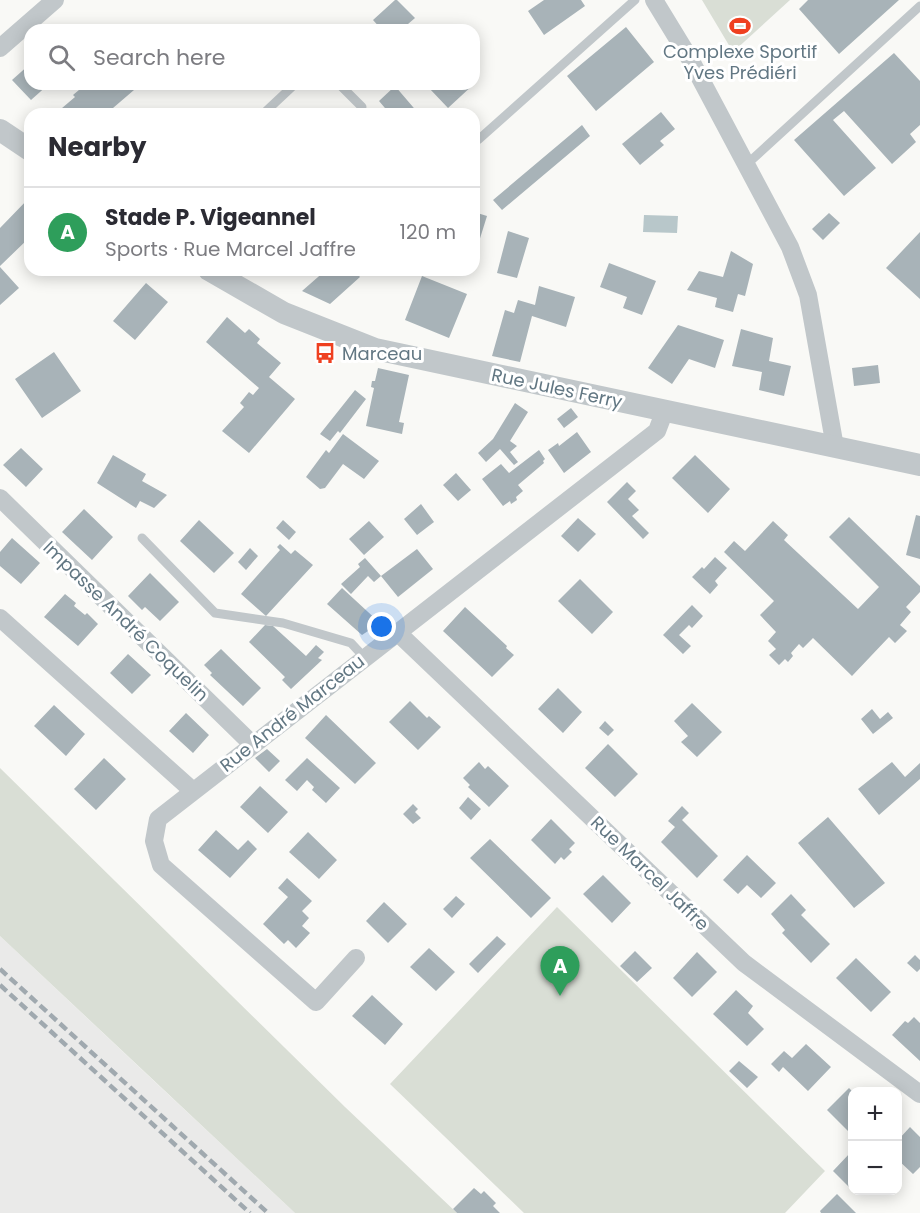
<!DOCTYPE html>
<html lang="en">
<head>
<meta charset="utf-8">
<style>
  :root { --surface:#fff; --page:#f7f7f7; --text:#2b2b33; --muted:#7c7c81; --line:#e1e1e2; --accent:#0b8043 }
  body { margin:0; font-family:Poppins,sans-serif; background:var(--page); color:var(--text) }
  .controls { position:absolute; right:18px; bottom:18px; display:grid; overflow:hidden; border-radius:12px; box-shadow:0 3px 15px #0003 }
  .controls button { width:54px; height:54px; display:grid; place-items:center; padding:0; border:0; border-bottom:2px solid var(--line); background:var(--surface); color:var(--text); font:30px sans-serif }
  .you { position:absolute; left:382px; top:627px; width:21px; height:21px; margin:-15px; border:4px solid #fff; border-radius:50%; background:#1a73e8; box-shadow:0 0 0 9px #1a73e833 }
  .badge { display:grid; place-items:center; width:39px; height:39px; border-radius:50%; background:var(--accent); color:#fff; font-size:20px; font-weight:700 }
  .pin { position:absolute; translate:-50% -50px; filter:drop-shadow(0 2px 3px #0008) }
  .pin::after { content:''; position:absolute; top:32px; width:21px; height:18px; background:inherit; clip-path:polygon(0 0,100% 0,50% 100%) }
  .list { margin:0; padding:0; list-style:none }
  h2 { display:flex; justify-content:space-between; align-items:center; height:78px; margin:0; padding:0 24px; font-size:26px }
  h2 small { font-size:20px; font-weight:400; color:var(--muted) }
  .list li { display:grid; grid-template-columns:39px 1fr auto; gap:18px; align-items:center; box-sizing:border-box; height:90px; padding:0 24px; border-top:2px solid var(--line) }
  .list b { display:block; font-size:22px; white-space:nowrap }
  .list p { margin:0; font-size:20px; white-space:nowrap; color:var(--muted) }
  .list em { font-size:20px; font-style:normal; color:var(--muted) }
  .icon { flex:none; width:33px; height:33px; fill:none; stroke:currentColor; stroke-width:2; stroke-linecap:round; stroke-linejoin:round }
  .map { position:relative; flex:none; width:920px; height:1213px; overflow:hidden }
  .search { position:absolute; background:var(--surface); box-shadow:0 3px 15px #0003; left:24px; top:24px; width:456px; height:66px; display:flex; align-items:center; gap:15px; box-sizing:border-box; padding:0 21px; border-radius:18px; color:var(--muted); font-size:22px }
  .panel { position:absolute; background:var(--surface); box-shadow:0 3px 15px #0003; left:24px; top:108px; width:456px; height:168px; border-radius:18px }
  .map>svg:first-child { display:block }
</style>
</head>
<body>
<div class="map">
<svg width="920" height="1213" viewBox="0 0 920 1213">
  <rect width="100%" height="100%" fill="#f9f9f6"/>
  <path fill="#eaeae9" d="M0,936L155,1082L295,1213H0Z"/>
  <path fill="#d9ded5" d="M702,0H790L733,52Z
    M0,768L345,1107L457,1213H295L0,936Z
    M557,907L825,1171L785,1213H524L390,1084Z"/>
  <path fill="#b8c7ca" d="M644,215L678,216L677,233L643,232Z"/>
  <path fill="#a8b3b8" d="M395,0H397L415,18L401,30H382L373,20Z
    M544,0H581L585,6L544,35L528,11Z
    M808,0H899L839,54L799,9Z
    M626,27L654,62L596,111L567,76Z
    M894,53L920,81V125L910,134L916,142L892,164L844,111L833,120L876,168L844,196L794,140Z
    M30,64V84H49L31,100L12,80Z
    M86,84H141L106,114H55L75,97L73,95Z
    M433,84H474L448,108L429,88Z
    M395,86L419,114H390L379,101Z
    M661,112L675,129L660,141L664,145L640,165L622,144Z
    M582,125L590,136L502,210L493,200Z
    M30,197V237L0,266V228Z
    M474,212L487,216L477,248L474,247Z
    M829,213L840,223L823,240L812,229Z
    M508,231L529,238L517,278L497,273Z
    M920,232V299L886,268Z
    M731,251L753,264L745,296L738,294L733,312L715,307L717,298L687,290L699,271L723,277Z
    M609,263L656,281L642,315L623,308L627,297L600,287Z
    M0,267L19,288L0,305Z
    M326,270H354L360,277L330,304L302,291Z
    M422,276L467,294L449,338L405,320Z
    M146,283L168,302L135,340L113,321Z
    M539,286L575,297L566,327L532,316L520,362L492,356L505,310L514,313L518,300L535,305Z
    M227,317L245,333L249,329L260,339L257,343L281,363L269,377L295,399L249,453L222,431L244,407L240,403L249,392L253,395L259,388L206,342Z
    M678,325L724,340L715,368L689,359L672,384L648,368Z
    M741,329L773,338L769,361L791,366L784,396L759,390L762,372L732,366Z
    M54,352L81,391L42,418L15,379Z
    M878,365L880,383L854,386L852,368Z
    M378,368L409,375L399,422L404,423L402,434L366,426L374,388L371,387L372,381H375Z
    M355,390L366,399L340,433L338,431L330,441L320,434Z
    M515,403L528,412L510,441L517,446L510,452L518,462L514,465L500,449L486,462L478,453L493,439Z
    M571,408L578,417L564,428L557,419Z
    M577,432L591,452L564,473L548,450L558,443L559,446Z
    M343,434L379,461L364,479L343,464L325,488L320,489L306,477L326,450L329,453Z
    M21,448L43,469L26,487L3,465Z
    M539,450L545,459L543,461L544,463L518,485L523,491L516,497L517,500L511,504L510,501L503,506L482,479L501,464L509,473Z
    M113,455L146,474L142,481L167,495L154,508L140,501L136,508L97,483Z
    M695,455L730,489L708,513L672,478Z
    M456,473L471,490L458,501L443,485Z
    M627,482L636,491L628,499L639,510L632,516L649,533L643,539L607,502Z
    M421,504L434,522L417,535L404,519Z
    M84,509L113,537L92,560L62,532Z
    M916,515L920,516V559L906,555Z
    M849,517L920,586V592L906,607L911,612L900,625L907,631L895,643L889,637L852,676L813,638L803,648L799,644L791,653L793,656L788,662L785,659L779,665L769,655L776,649L768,641L776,632L760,615L774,601L724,552L734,541L745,551L773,521L788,535L784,540L858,609L879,587L829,537Z
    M578,518L596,534L578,552L561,536Z
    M199,520L234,553L214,573L180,541Z
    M283,520L296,532L289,540L276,528Z
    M369,521L384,537L364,555L349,539Z
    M12,538L40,563L21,584L0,566V552Z
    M280,544L291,554L295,550L313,565L266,616L241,594L280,550L277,547Z
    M250,548L258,556L246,570L238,562Z
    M417,549L433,569L398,597L381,576Z
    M715,557L727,568L715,581L718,585L710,594L692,577L702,567L704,569Z
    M365,558L381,576L374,582L368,576L351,594L341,584L360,567L358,564Z
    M150,573L179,602L160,621L145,607L142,610L128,596Z
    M580,579L613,612L592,634L558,601Z
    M342,588L380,623L362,635L327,604Z
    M65,594L76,603L74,606L85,615L87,613L98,624L78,646L44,617Z
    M692,605L703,616L692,628L689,625L679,635L691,646L683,654L663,635Z
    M465,607L507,646L506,648L514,655L492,677L443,631Z
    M265,625L273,626L306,656L316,645L324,652L318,658L322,660L291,689L282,680L285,677L249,642Z
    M221,649L261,688L243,706L210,675L212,673L204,665Z
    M128,654L151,675L132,694L110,673Z
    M558,688L582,712L563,733L538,709Z
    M410,701L427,718L429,716L441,727L418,750L389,722Z
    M692,703L722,732L697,757L681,742L688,736L674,721Z
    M54,705L85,734L66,756L34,726Z
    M872,709L880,719L888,712L893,718L873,734L861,719Z
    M186,713L209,735L193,753L169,731Z
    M326,715L376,763L355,784L305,738Z
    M605,721L614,730L608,736L599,728Z
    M608,744L638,774L615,797L585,768Z
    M267,749L280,761L269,772L255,758Z
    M104,758L126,779L96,810L74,789Z
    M307,758L340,788L326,803L312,790L314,787L307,780L297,791L285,780Z
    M479,762L485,769L488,766L509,786L489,807L468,787L470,785L463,778Z
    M892,762L905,777L920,763V779L879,815L858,789Z
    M260,786L288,812L268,833L240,807Z
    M468,797L481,809L471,820L459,808Z
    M413,804L418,809L415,812L421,818L413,824L403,814Z
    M682,806L689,813L682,820L718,856L697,878L661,842L675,827L668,821Z
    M828,817L885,883L854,908L798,843Z
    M551,819L575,843L569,849L572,852L564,860L561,857L555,864L531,840Z
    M216,830L238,850L248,840L257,849L230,878L198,850Z
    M308,832L337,860L319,879L289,852Z
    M490,839L551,898L531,918L470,858Z
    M747,855L776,883L761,898L747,885L738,894L723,880Z
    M603,875L631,903L612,923L583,894Z
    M287,878L312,901L302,911L309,918L302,926L310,933L296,948L288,940L284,944L263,924L288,897L278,888Z
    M791,894L806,910L801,915L830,944L811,963L782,933L785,930L771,914Z
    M456,896L465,904L452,918L443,909Z
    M384,902L407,924L388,943L366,921Z
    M497,936L506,944L478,973L469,964Z
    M429,948L455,972L436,991L410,967Z
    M635,951L652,968L637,982L620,966Z
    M697,952L717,972L692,997L673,978Z
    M915,955L920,960V969L917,972L907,963Z
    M856,958L891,992L871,1012L836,978Z
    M736,990L753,1006L748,1013L764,1029L747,1046L713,1014Z
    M372,995L403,1024L385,1045L352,1016Z
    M914,1017L920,1023V1061L892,1035L905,1021L908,1023Z
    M806,1044L831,1067L808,1091L783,1067L779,1072L771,1064L784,1051L792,1058Z
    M739,1061L758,1077L747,1088L729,1071Z
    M849,1088L852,1091V1135L827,1110Z
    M910,1127L920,1137V1167L913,1174L898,1160V1140Z
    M850,1153L852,1156V1190L833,1171Z
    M474,1188L481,1194L484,1191L496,1203L493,1206L500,1213H457L453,1209Z
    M837,1194L856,1213H821L820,1211Z"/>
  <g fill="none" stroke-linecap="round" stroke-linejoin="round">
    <path stroke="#c1c7ca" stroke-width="9" d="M263,114L295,84L340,85L362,107
      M478,140L635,0
      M746,165L920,6
      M142,538L215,613L283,623L351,643L364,657"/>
    <path stroke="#c1c7ca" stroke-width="18" d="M654,0L690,59L790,247L808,295L835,447
      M0,48L55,0
      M0,498L252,744
      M0,618L193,791
      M397,632L744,963L920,1094
      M356,958L316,1002L161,865L154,841L158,819L657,431L665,410"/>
    <path stroke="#c1c7ca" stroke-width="22" d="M0,130L30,150
      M209,270L284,313L375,349L920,465"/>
    <path stroke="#a0a9af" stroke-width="4.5" stroke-dasharray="9 4.5" stroke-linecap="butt" d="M0,969L268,1213
      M0,985L250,1213"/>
  </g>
  <defs>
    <symbol id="stadium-bare" viewBox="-9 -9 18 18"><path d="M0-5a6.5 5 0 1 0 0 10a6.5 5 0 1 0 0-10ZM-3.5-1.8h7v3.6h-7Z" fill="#ef4020" stroke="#fff" stroke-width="2.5" paint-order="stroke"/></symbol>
    <symbol id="bus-bare" viewBox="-9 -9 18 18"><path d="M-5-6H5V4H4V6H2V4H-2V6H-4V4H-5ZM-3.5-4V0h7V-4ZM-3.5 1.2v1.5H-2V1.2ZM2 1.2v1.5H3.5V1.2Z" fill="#ef4020" stroke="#fff" stroke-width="2.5" paint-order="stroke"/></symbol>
  </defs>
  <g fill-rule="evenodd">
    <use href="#stadium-bare" x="725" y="11" width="30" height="30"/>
    <use href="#bus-bare" x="310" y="338" width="30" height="30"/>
  </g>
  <g text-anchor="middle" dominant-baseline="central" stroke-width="6" stroke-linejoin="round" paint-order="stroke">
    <g font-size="18" fill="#627783" stroke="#fff">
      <text x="740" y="51">Complexe Sportif<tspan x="740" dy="21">Yves Prédiéri</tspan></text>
      <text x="342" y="353" text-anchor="start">Marceau</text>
    </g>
    <g font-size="18" fill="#627783" stroke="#fff">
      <text transform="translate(557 388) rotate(12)">Rue Jules Ferry</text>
      <text transform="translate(126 621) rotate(44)">Impasse André Coquelin</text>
      <text transform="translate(292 713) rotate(-38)">Rue André Marceau</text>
      <text transform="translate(650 873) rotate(44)">Rue Marcel Jaffre</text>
    </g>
  </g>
</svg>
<div class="controls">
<button>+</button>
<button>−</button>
</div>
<div class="you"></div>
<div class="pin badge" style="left:560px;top:996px;background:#2e9e5b">A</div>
<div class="search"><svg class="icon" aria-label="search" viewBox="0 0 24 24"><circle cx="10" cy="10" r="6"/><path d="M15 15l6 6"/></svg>Search here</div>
<section class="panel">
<h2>Nearby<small></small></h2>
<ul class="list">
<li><span class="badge" style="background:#2e9e5b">A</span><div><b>Stade P. Vigeannel</b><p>Sports · Rue Marcel Jaffre</p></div><em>120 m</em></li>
</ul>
</section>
</div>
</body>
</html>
